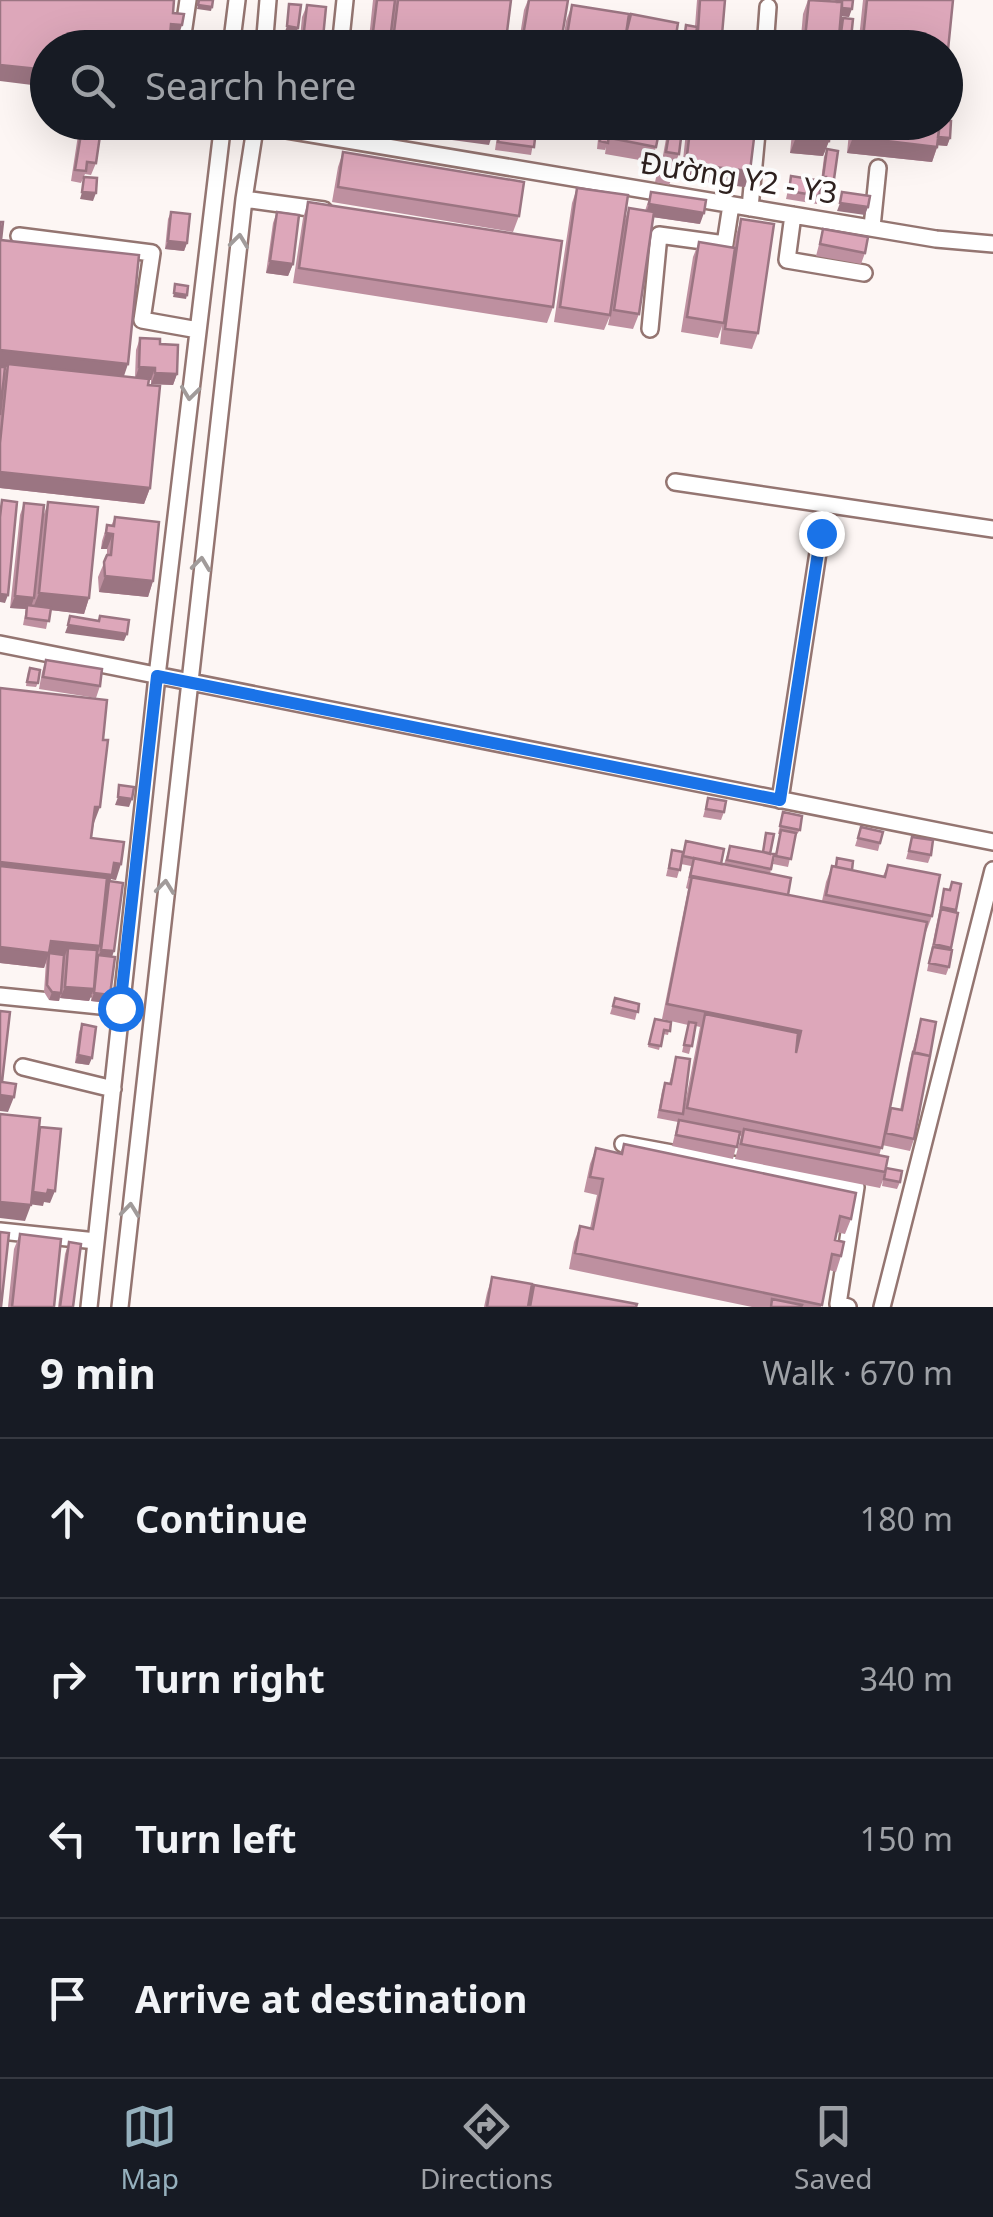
<!DOCTYPE html>
<html lang="en">
<head>
<meta charset="utf-8">
<style>
  :root { --surface:#171b24; --page:#242831; --text:#f1f3f6; --muted:#9ea1a6; --line:#363941; --accent:#95b0bd }
  body { margin:0; font-family:"Noto Sans",sans-serif; background:var(--page); color:var(--text) }
  .stop { position:absolute; width:30px; height:30px; margin:-22px; border:8px solid #1a73e8; border-radius:50%; background:#fff }
  .stop.end { background:#1a73e8; border-color:#fff; box-shadow:0 2px 10px #0008 }
  .list { margin:0; padding:0; list-style:none }
  h2 { display:flex; justify-content:space-between; align-items:center; height:130px; margin:0; padding:0 40px; font-size:42px }
  h2 small { font-size:32px; font-weight:400; color:var(--muted) }
  .list li { display:grid; grid-template-columns:65px 1fr auto; gap:30px; align-items:center; box-sizing:border-box; height:160px; padding:0 40px; border-top:2px solid var(--line) }
  .list b { display:block; font-size:38px; white-space:nowrap }
  .list em { font-size:32px; font-style:normal; color:var(--muted) }
  .icon { flex:none; width:55px; height:55px; fill:none; stroke:currentColor; stroke-width:2; stroke-linecap:round; stroke-linejoin:round }
  .map { position:relative; flex:none; width:993px; height:1307px; overflow:hidden }
  .search { position:absolute; background:var(--surface); box-shadow:0 10px 40px #0002; left:30px; right:30px; top:30px; height:110px; display:flex; align-items:center; gap:25px; box-sizing:border-box; padding:0 35px; border-radius:55px; color:var(--muted); font-size:38px }
  .sheet { height:770px; background:var(--surface) }
  nav { display:flex; justify-content:space-around; align-items:center; box-sizing:border-box; height:140px; border-top:2px solid var(--line); background:var(--surface); font-size:28px; color:var(--muted) }
  nav a { display:grid; justify-items:center; gap:5px }
  nav .on { color:var(--accent) }
  .map>svg:first-child { display:block }
</style>
</head>
<body>
<div class="map">
<svg width="993" height="1307" viewBox="0 0 993 1307">
  <rect width="100%" height="100%" fill="#fdf6f4"/>
  <g fill="none" stroke-linecap="round" stroke-linejoin="round">
    <defs>
      <path id="minor" d="M181,48L188,0
        M231,48L237,0
        M264,48L268,0
        M340,48L345,0
        M765,48L768,7
        M239,122L936,239L993,244
        M244,199L324,210
        M750,208L758,122
        M793,215L787,260L864,273
        M872,227L878,168
        M19,236L152,253L142,320L198,330
        M650,329L659,235L725,244L731,205
        M675,482L993,529
        M0,644L993,842
        M780,800L821,533
        M0,996L120,1008
        M23,1067L113,1089
        M623,1144L856,1187L838,1304L848,1307
        M0,1231L96,1241
        M89,1307L157,676L223,122
        M120,1307L244,199L256,122
        M882,1307L993,870"/>
    </defs>
    <use href="#minor" stroke="#947571" stroke-width="20"/>
    <use href="#minor" stroke="#fff" stroke-width="15"/>
  </g>
  <path fill="#be90a0" d="M373,0H511L505,48H368Z
    M528,0H568L560,48H518L524,10Z
    M697,0H725L722,35L748,39L699,48V44L695,43L694,48H680L686,25L695,26Z
    M808,0L835,1L831,0H853L849,17L841,16L840,26L843,18L850,48H800L803,14Z
    M863,0H953L946,48H858Z
    M307,5L322,48H299L302,17Z
    M572,5L627,26L674,48H562L566,21Z
    M80,122H102L96,163L91,175L85,174L81,183L71,181Z
    M499,122H537L531,155L495,150Z
    M597,122H661L656,147L651,162L605,154L606,147L605,150L597,149L598,139L594,138Z
    M669,122H683L679,154L676,161H679L669,185L655,182L658,169L661,161H662Z
    M687,122H756L745,187L681,179Z
    M793,122H831L829,141L823,156L790,153Z
    M850,122H946L950,138L947,146L938,145L932,162L847,153Z
    M827,149L833,186L830,194L822,193L823,185H821L817,204L786,199L791,176L821,181L824,157Z
    M343,152L519,216L513,232L332,202L338,167Z
    M577,188L624,223L629,208L645,211L651,192L700,224L653,217L639,314L633,329L608,325L610,316L604,330L554,322L572,203Z
    M308,202L553,307L547,323L293,283L303,218Z
    M171,212L187,243L184,251L165,249L168,219Z
    M277,212L293,264L288,276L266,273L273,223Z
    M741,219L758,333L752,349L720,344L722,326L718,338L681,332L693,257L699,242L734,247L736,235Z
    M823,229L865,253L861,264L816,256Z
    M1,240L124,376L135,377L136,350L140,338L160,344L177,374L173,385L151,384V380H149L150,488L144,504L0,488V367L4,375L7,367L0,366Z
    M48,502L89,598L84,614L50,610L46,629L23,625L26,609L10,608L20,515L24,503L43,517Z
    M115,517L153,581L148,597L99,592L98,577L107,556V549H101L102,541L107,525L111,526Z
    M46,660L100,686L96,698L39,689L42,672Z
    M28,672L38,683L36,687L26,686Z
    M0,688L94,823L91,838L116,880L111,879L110,881L112,957L110,995L108,1003L91,1001L92,994L89,1001L60,998V996L59,1001L49,1000L44,992L46,961L48,956L44,968L0,963Z
    M708,798L724,812L721,820L703,817Z
    M783,812L800,830L795,837L788,867L773,864L780,834H778Z
    M861,827L880,843L878,851L855,846Z
    M912,837L931,855L928,863L906,859Z
    M686,841L724,864L730,846L770,854L771,869L770,874L788,895L822,901L826,882L832,866L834,867L837,858L852,870L883,876L888,865L932,916L926,932L925,931L889,1114L900,1110L909,1064L921,1019L914,1139L910,1151L882,1145L879,1156L886,1168L900,1182L897,1189L882,1186L883,1180L880,1188L735,1159L741,1136L739,1135L733,1159L672,1146L678,1122L657,1118L662,1091L665,1083L669,1084L676,1057L683,1114L700,1027L696,1026L689,1054L682,1052L688,1025L662,1019L688,889L686,888L691,866L681,864L677,878L666,876L672,850L683,852Z
    M952,882L961,884L955,912L958,913L950,950L949,967L946,975L927,971L942,897L944,889L949,890Z
    M615,998L639,1004L635,1020L610,1014Z
    M655,1019L671,1022L668,1035L663,1034L659,1050L648,1047Z
    M82,1024L89,1065L75,1063L79,1032Z
    M624,1144L851,1219L845,1234L836,1232L835,1240L841,1256L836,1272L829,1270L821,1307H752L569,1269L574,1242L580,1226L590,1228L597,1195L584,1192L590,1164L596,1148L620,1153Z
    M20,1234L54,1307H8L14,1249Z
    M69,1242L73,1307H58L65,1254Z
    M492,1277L530,1296L534,1285L636,1307H484L487,1293Z"/>
  <path fill="#9b7582" d="M198,5L212,7L211,11L197,9Z
    M836,7L852,9L849,17L833,15Z
    M171,24L182,25L177,41L166,40Z
    M287,26L298,28L296,35L284,34Z
    M698,31L704,32L699,44L693,43Z
    M0,65L48,70V87L0,81Z
    M359,122H377L375,127L358,125Z
    M380,122H445L494,129L489,145L378,130Z
    M796,137L829,141L823,156L790,153Z
    M853,137L937,147L932,162L847,153Z
    M938,137L950,138L947,146L935,145Z
    M686,164L750,171L745,187L681,179Z
    M82,192L96,193L93,201L80,199Z
    M840,203L868,207L865,215L837,211Z
    M649,204L704,213L700,224L645,216Z
    M168,241L187,243L184,251L165,249Z
    M270,261L293,264L288,276L266,273Z
    M174,293L187,295L186,299L173,297Z
    M0,350L128,364L123,379L0,366Z
    M139,367L155,368L151,380L135,379Z
    M155,373L177,374L173,385L151,384Z
    M0,472L150,488L144,504L0,488Z
    M106,533L113,534L107,549H101Z
    M105,576L153,581L148,597L99,592Z
    M39,593L89,598L84,614L33,608Z
    M0,594L8,595L5,603L0,602Z
    M15,596L34,598L30,610L27,605L26,609L10,608Z
    M68,625L127,634L124,641L65,633Z
    M118,797L132,799L129,807L115,805Z
    M95,807H100L94,823L89,822Z
    M0,862L114,863L121,864L116,880L111,879L106,891L0,878Z
    M51,941L100,946L95,962L68,948L64,958L48,956L44,968L0,963V947Z
    M101,950L114,951L110,963L98,957Z
    M65,987L94,989L89,1001L60,998Z
    M52,992L61,993L59,1001L49,1000Z
    M94,993L110,995L108,1003L91,1001Z
    M78,1055L92,1058L89,1065L75,1063Z
    M0,1095L14,1097L8,1112L0,1111Z
    M48,1190L55,1191L50,1203L44,1202L43,1206L28,1204L33,1192Z
    M0,1202L31,1205L25,1221L0,1218Z"/>
  <path fill="#dda7ba" stroke="#9b7582" stroke-width="2.5" d="M0,0H174L173,13L184,14L182,25L171,24L169,48H48V70L0,65Z
    M199,0H213L212,7L198,5Z
    M377,0H395L389,48H371Z
    M398,0H511L505,48H392Z
    M529,0H568L560,48H521Z
    M700,0H725L722,35L748,39L747,48H702L704,32L698,31Z
    M809,0L842,2L838,48H804Z
    M837,0H853L852,9L842,8V2H837Z
    M867,0H953L946,70V48H862Z
    M289,4L301,5L298,28L287,26Z
    M307,5L326,7L322,48H302Z
    M572,5L629,14L626,34L631,14L678,23L674,48H565Z
    M843,18L853,19L850,48H839Z
    M686,25L697,27L694,48H683Z
    M946,121H951L950,138L938,137L940,122H946Z
    M83,122H102L96,163L87,162L86,171L75,170Z
    M445,122H495L494,129Z
    M501,122H537V127L508,123L536,130L534,147L498,142Z
    M598,122H610L608,143L600,141L601,131L597,130Z
    M613,122H661L656,147L610,138Z
    M671,122H683L679,154L666,152Z
    M691,122H756L750,171L686,164Z
    M797,122H831L829,141L796,137Z
    M854,122H940L937,147L853,137Z
    M827,149L838,151L833,186L825,185L826,177H823Z
    M343,152L524,182L519,216L338,187Z
    M661,161H679L672,177L658,174Z
    M791,176L822,181L819,196L789,191Z
    M84,177L97,178L96,193L82,192Z
    M577,188L628,195L610,315L560,307Z
    M651,192L706,200L704,213L649,204Z
    M842,192L870,196L868,207L840,203Z
    M308,202L562,241L553,307L299,268Z
    M629,208L654,212L639,314L614,310Z
    M171,212L190,214L187,243L168,241Z
    M277,212L299,215L293,264L270,261Z
    M741,219L774,224L758,333L725,329Z
    M0,222H3L1,240L139,255L128,364L0,350Z
    M823,229L868,237L865,253L820,244Z
    M699,242L735,248L724,323L687,317Z
    M175,284L188,286L187,295L174,293Z
    M140,338L160,339V344L178,345L177,374L155,373V368L139,367Z
    M8,364L149,379L148,385L160,386L150,488L0,472V443Z
    M0,367H5L0,415Z
    M2,500L17,502L8,595L0,594V517Z
    M48,502L98,507L89,598L39,593Z
    M24,503L44,505L34,598L15,596Z
    M115,517L159,522L153,581L105,576L104,562L107,555H111L113,534L106,533L107,525L114,526Z
    M27,605L51,608L49,621L26,618Z
    M70,616L99,621L100,616L129,620L127,634L68,625Z
    M46,660L102,669L100,686L43,677Z
    M30,668L40,670L38,683L27,682Z
    M0,688L107,700L103,740H108L100,807H95L91,838L124,842L121,864L114,863L112,875L0,862Z
    M119,785L134,787L132,799L118,797Z
    M708,798L726,801L724,812L706,809Z
    M783,812L802,816L800,830L780,826Z
    M861,827L883,832L880,843L858,838Z
    M781,830L796,833L791,859L776,856Z
    M766,833L774,834L770,854L763,852Z
    M912,837L933,840L931,855L909,851Z
    M686,841L724,849L721,864L683,856Z
    M730,846L774,854L771,869L727,860Z
    M672,850L683,852L680,870L669,868Z
    M694,858L791,878L788,895L690,877Z
    M837,858L853,861L852,870L836,867Z
    M888,865L940,875L932,916L826,895L832,866L885,877Z
    M0,866L107,878L100,946L51,941L49,953L0,947Z
    M692,876L927,922L882,1148L687,1108L705,1014L798,1033L796,1053L801,1031L667,1004Z
    M109,881L123,883L114,951L101,950Z
    M952,882L961,884L956,910L941,907L944,889L950,890Z
    M941,909L958,913L951,948L934,944Z
    M933,947L952,950L949,967L929,963Z
    M68,948L97,950L94,989L65,987Z
    M49,953L64,955L61,993L52,992L47,985Z
    M98,955L115,957L110,995L94,993Z
    M615,998L639,1004L638,1012L613,1006Z
    M0,1011L10,1012L2,1082L16,1084L14,1097L0,1095V1098Z
    M655,1019L671,1022L670,1031L664,1030L661,1046L649,1044Z
    M921,1019L936,1022L930,1056L914,1053Z
    M689,1022L696,1023L692,1046L684,1045Z
    M82,1024L96,1027L92,1058L78,1055Z
    M913,1052L930,1056L914,1139L886,1133L891,1108L902,1110Z
    M676,1057L690,1059L683,1114L660,1110L665,1083L671,1084Z
    M0,1114L40,1118L31,1205L0,1202Z
    M679,1120L740,1132L737,1147L676,1135Z
    M40,1127L61,1129L55,1191L48,1190L47,1194L33,1192Z
    M744,1129L888,1157L885,1172L741,1144Z
    M624,1144L856,1193L851,1219L840,1216L835,1240L844,1242L841,1256L832,1254L822,1305L575,1253L580,1226L593,1229L603,1179L590,1177L596,1148L622,1154Z
    M886,1168L902,1171L900,1182L884,1179Z
    M0,1232L9,1233L1,1307H0Z
    M20,1234L61,1239L54,1307H12Z
    M69,1242L81,1244L73,1307H60Z
    M492,1277L532,1284L528,1307H487Z
    M534,1285L637,1304L636,1307H530Z
    M772,1299L802,1305L801,1307H771Z"/>
  <defs><path id="oneway-chevron" d="M-2-3.5L2.5 0L-2 3.5" fill="none" stroke-width="1.6" stroke-linecap="round" stroke-linejoin="round" transform="scale(2.5)"/></defs>
  <g stroke="#a19b9a">
    <use href="#oneway-chevron" transform="translate(239 241) rotate(-83)"/>
    <use href="#oneway-chevron" transform="translate(190 393) rotate(97)"/>
    <use href="#oneway-chevron" transform="translate(201 564) rotate(-83)"/>
    <use href="#oneway-chevron" transform="translate(165 887) rotate(-84)"/>
    <use href="#oneway-chevron" transform="translate(130 1210) rotate(-84)"/>
  </g>
  <g fill="none" stroke-linecap="round" stroke-linejoin="round">
    <path stroke="#1a73e8" stroke-width="12" d="M120,1008L157,676L780,800L821,533"/>
  </g>
  <g text-anchor="middle" dominant-baseline="central" stroke-width="8" stroke-linejoin="round" paint-order="stroke">
    <g font-size="30" fill="#2e211f" stroke="#fff">
      <text transform="translate(739 177) rotate(9)">Đường Y2 - Y3</text>
    </g>
  </g>
</svg>
<div class="stop" style="left:120px;top:1008px"></div>
<div class="stop end" style="left:821px;top:533px"></div>
<div class="search"><svg class="icon" aria-label="search" viewBox="0 0 24 24"><circle cx="10" cy="10" r="6"/><path d="M15 15l6 6"/></svg>Search here</div>
</div>
<section class="sheet">
<h2>9 min<small>Walk · 670 m</small></h2>
<ul class="list">
<li><svg class="icon" aria-label="ahead" viewBox="0 0 24 24"><path d="M12 20V5M6 11l6-6 6 6"/></svg><div><b>Continue</b></div><em>180 m</em></li>
<li><svg class="icon" aria-label="right" viewBox="0 0 24 24"><path d="M7 20v-9h11M14 6l5 5-5 5"/></svg><div><b>Turn right</b></div><em>340 m</em></li>
<li><svg class="icon" aria-label="left" viewBox="0 0 24 24"><path d="M17 20v-9H6M10 6l-5 5 5 5"/></svg><div><b>Turn left</b></div><em>150 m</em></li>
<li><svg class="icon" aria-label="arrive" viewBox="0 0 24 24"><path d="M6 21V4h12l-3 4 3 4H6"/></svg><div><b>Arrive at destination</b></div></li>
</ul>
</section>
<nav>
<a class="on"><svg class="icon" aria-label="map" viewBox="0 0 24 24"><path d="M3 6l6-2 6 2 6-2v14l-6 2-6-2-6 2zM9 4v14M15 6v14"/></svg>Map</a>
<a><svg class="icon" aria-label="directions" viewBox="0 0 24 24"><path d="M12 3l9 9-9 9-9-9zM9 14v-3h6M13 9l2 2-2 2"/></svg>Directions</a>
<a><svg class="icon" aria-label="saved" viewBox="0 0 24 24"><path d="M7 4h10v16l-5-4-5 4z"/></svg>Saved</a>
</nav>
</body>
</html>
